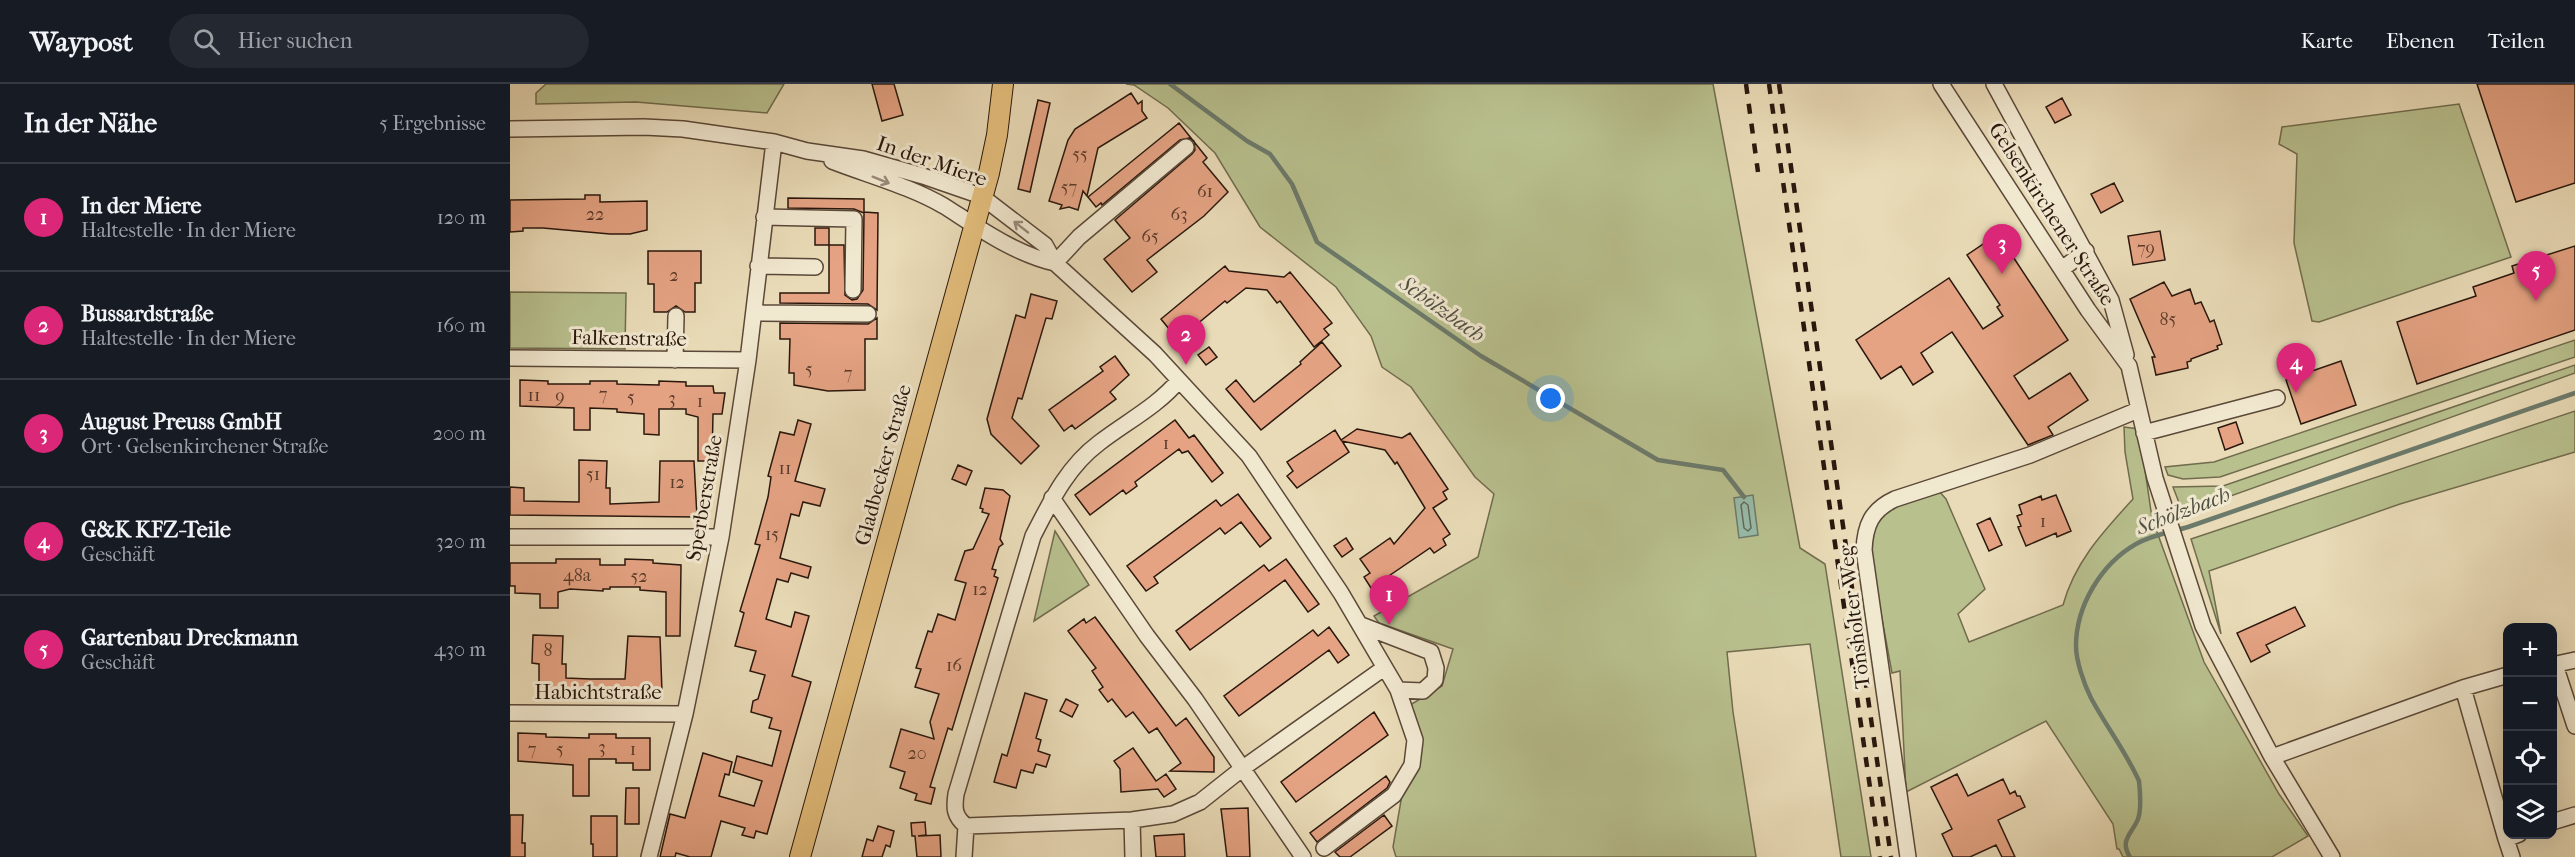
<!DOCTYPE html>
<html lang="de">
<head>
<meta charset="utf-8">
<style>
  :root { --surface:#171b24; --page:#242831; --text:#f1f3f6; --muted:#9ea1a6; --line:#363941; --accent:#db2777 }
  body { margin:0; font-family:"IM FELL French Canon",serif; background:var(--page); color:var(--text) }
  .controls { position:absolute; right:18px; bottom:18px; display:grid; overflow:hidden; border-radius:12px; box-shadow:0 6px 24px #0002 }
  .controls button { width:54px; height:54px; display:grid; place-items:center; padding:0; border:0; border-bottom:2px solid var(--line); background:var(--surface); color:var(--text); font:30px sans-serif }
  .you { position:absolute; left:1041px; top:315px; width:21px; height:21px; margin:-15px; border:4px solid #fff; border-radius:50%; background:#1a73e8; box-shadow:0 0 0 9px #1a73e833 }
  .badge { display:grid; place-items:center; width:39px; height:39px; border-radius:50%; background:var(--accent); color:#fff; font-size:20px; font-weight:700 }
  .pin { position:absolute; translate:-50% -50px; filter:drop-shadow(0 2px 3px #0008) }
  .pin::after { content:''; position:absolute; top:32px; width:21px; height:18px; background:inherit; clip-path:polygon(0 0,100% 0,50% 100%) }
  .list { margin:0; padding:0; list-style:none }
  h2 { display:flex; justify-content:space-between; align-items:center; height:78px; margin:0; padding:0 24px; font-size:26px }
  h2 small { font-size:20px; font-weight:400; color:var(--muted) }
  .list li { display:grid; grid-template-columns:39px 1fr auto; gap:18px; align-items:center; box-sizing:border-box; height:108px; padding:0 24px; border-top:2px solid var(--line) }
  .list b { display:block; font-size:22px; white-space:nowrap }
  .list p { margin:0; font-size:20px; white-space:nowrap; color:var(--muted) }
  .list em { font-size:20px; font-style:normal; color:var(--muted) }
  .icon { flex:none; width:33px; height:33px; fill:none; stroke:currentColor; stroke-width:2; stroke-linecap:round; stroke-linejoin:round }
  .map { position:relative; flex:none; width:2065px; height:773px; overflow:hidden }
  header { display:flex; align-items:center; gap:36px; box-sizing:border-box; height:84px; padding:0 30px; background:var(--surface); border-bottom:2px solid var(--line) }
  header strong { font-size:28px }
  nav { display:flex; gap:33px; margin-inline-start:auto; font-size:21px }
  .search { width:420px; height:54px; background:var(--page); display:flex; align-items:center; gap:15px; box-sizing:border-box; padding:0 21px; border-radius:33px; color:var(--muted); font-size:22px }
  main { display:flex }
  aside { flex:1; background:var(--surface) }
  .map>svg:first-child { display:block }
</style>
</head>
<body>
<header>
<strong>Waypost</strong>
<div class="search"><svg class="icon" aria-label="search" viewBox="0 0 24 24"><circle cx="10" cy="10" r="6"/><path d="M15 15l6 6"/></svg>Hier suchen</div>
<nav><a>Karte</a><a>Ebenen</a><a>Teilen</a></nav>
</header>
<main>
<aside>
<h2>In der Nähe<small>5 Ergebnisse</small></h2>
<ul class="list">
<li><span class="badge">1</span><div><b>In der Miere</b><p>Haltestelle · In der Miere</p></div><em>120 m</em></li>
<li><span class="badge">2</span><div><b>Bussardstraße</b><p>Haltestelle · In der Miere</p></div><em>160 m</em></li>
<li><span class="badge">3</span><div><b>August Preuss GmbH</b><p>Ort · Gelsenkirchener Straße</p></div><em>200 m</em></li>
<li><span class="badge">4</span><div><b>G&amp;K KFZ-Teile</b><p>Geschäft</p></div><em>320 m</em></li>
<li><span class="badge">5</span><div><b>Gartenbau Dreckmann</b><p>Geschäft</p></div><em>430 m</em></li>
</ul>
</aside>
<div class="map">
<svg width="2065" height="773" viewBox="0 0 2065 773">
  <rect width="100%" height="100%" fill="#e9dbb7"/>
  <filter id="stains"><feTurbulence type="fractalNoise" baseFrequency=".00333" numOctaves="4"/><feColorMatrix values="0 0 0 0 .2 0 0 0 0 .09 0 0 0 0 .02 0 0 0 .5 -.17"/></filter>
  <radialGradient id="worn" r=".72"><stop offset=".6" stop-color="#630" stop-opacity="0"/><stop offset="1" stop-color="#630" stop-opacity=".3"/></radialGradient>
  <path fill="#b8c08e" stroke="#716c4e" stroke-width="1.5" d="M36,0H274L257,29L126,18L26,20V9Z
    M616,0H1203L1290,464L1315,480L1361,773H1331L1300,560L1217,568L1223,628L1246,773H886L883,763L899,670L900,621L932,602L943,565L869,539L864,532L968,473L984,410L965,393L901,303L872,283L861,252L826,203L750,143L705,69L658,24L624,1Z
    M1949,20L2001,173L1809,238L1802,237L1784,159L1787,70L1769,60L1772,43Z
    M0,208L116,209L115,265L0,264Z
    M2065,256V273L1710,393L1673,395L1658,391L1655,383L1704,378Z
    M2065,281V289L1673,429L1663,403L1713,402Z
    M2065,327V368L1890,420L1699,487L1711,550L1681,455Z
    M1614,343L1629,345L1642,434L1694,578L1769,710L1798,752L1762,773H1613L1609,765H1607L1603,740L1536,637L1396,708L1390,587L1382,589L1359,465C1362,420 1392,418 1428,406L1436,415L1475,505L1448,530L1459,558L1553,521C1565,477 1594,447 1623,415L1615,368Z
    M545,447L579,501L524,537Z"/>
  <path fill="#98bcaa" stroke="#6c7a6b" stroke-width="1.5" d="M1243,411L1248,451L1229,454L1224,414Z"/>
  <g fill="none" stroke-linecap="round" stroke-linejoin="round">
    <path stroke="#616a5c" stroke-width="1.5" d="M1234,418L1238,421L1241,444L1238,447L1234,444L1231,421Z"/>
    <path stroke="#6c7a6b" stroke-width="4.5" d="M660,0L737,57L760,70L782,100L807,158L971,272L1148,376L1213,386L1234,413
      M1620,773C1609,756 1622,750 1628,735C1632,724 1630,708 1629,697C1616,668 1596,642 1581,614C1574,600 1566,577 1566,562C1566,522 1591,480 1626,460C1642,451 1661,448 1678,443L2065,309"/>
  </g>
  <path fill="#e5a383" stroke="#2a170d" stroke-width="1.5" d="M362,0H384L393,31L372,37Z
    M1967,0H2065V99L2006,118Z
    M621,9L628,20L632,17V27L637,34L588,64L577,112L573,107L568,126L559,123L550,125L552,121L539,117L558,56L565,45Z
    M1552,14L1561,31L1545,39L1536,23Z
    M528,16L540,19L520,108L508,105Z
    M669,39L697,74L693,78L718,108L694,132L637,176L647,188L622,208L594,175L620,154L605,136L682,70L685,66L684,57L679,54L670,56L592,121L591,119L586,123L578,113Z
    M1604,99L1613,117L1591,129L1581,110Z
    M75,111H90V118L137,117V146L120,150H100L33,144H13V147L0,148V116L75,115Z
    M278,114L354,115V128L368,129L367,226L358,220L270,219V209H319V161H334L335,211L342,216L347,215L353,206L354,129L344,125L278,124Z
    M305,144H319V161H305Z
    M1650,147L1655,176L1623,181L1618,152Z
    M1488,150L1558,256L1504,292L1519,315L1560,289L1578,316L1538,343L1543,351L1518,361L1442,248L1411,269L1423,288L1403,301L1391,282L1371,295L1346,256L1439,194L1473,245L1493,232L1487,223L1490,221L1457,171Z
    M2065,162V246L1907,300L1887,238L1966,212L1963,203L2004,189L2002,182Z
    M138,167H191V199H185V228H175L166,222L157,228H144V200H138Z
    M715,182L719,187L774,193L780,188L822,239L814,245L819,251L804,263L770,217L767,219L757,206L736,204L717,219L715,217L668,256L651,235Z
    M1654,198L1662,212L1680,205L1685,220L1691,218L1700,238L1704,236L1712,260L1707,262L1708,265L1681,275V277L1677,278L1678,284L1646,291L1642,273H1645L1620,215Z
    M521,210L547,217L542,235L536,234L512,315L508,314L502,334L529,362L511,380L481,350L477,335L506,231L515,234Z
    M367,234V255H355V306L318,307L284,301V289H279L280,255H270V239L358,240Z
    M812,258L831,282L751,346L716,305L726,296L744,318L791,280L790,278Z
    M699,263L707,273L696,281L688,271Z
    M605,272L619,291L600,308L606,315L565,345L562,341L554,347L539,326L593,287L590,283Z
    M1831,277L1846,321L1791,340L1776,296Z
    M10,296L38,297V300H80V297H107V300L149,301V297L176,298V302H203L204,309H215L212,330H203L202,377H188V333L176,330V325H149V351L134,350V330L107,328V325L80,324V346H64V324L10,322Z
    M288,336L301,340L285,397L315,405L310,422L293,418L289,432L281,430L270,474L301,483L298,494L281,489L278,498L267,495L256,535L281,543L285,528L299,532L282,592L301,598L257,750L246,747L244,754L232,751L235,744L211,737L201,773H180L166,769L165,773H150L160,730L175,734L193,669L222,678L219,691L215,690L209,712L244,722L252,697L223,688L227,672L262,682L271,647L259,644L262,634L241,628L243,617L248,615L255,591L240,587L246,567L225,562L234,529L230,527L250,461L245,460L258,413L261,393L258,392L270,348L284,351Z
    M665,336L679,354L684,351L713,389L702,398L678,367L672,369L669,365L625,398L627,402L616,410L613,406L580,431L565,411Z
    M1726,338L1733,359L1715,366L1708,344Z
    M847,345L892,354L900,349L938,405L933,408L937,415L923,424L940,450L933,455L936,461L924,469L920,464L861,504L854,493L860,489L850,475L880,454L884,460L915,424L887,378L885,380L875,366L832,357L839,368L787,404L777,392L783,387L777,378L825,346L831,356Z
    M69,376L97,377L96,404H100V420L149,418L150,377H184L187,433L0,431V403L14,404V417L69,418Z
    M448,381L462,387L456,401L442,395Z
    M475,404L493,406L500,412L490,455L493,460L489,463L482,485L486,486L484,492L488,494L442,646L438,644L420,703L425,704L421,720L405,716L407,710L390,704L395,688L380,683L391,645L424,655L420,638L429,610L405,603L411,585L406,584L418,547L422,548L428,530L445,536L456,499L445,496L455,467L463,465L479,430L472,428L473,425L470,424Z
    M728,410L761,454L750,463L731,438L715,450L710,444L644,493L648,499L636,507L617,482L706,416L711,422Z
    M1546,411L1561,447L1547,453L1546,449L1516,462L1508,443L1511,442L1507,432L1512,430L1509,421L1531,412L1532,416Z
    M1480,434L1492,461L1479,467L1467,440Z
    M836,454L843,465L832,473L824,462Z
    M46,475H90V481H115V475L143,476V479L171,481L170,552H156V508L130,506V503H100V505H93V507L60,505L48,508V524H30V510L5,509V502H0V479H46Z
    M776,475L809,520L798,528L775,496L680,566L666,547L754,481L759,487Z
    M1785,523L1795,542L1756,561L1760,568L1741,578L1727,549Z
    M585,533L666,642L676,634L704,673V688L660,687L671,679L647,644L639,649L623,628L616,633L602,615L598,618L589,606L593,603L582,587L586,584L558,547L574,535L576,539Z
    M819,543L839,571L828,579L819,566L729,632L714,612L803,546L808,552Z
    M23,551L53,552L52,580H56V594L80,595H115L118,552L150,553L152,608L29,607V580L22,579Z
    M515,609L537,616L526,654L531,656L528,667L540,671L536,683L526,680L523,689L511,686L506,704L484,698L492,670L497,672Z
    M556,615L568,621L562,633L550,627Z
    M864,628L878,651L786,718L771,698Z
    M8,649L36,650V653L79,654V650H106V654H140V686H123V679H106V675H79V712H63V681L8,677Z
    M623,664L646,697L656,690L666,705L654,713L648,705L611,708L610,685L604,677Z
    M1447,690L1458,712L1493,695L1500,710L1505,707L1507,712H1510L1515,723L1488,736L1505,773H1492L1486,761L1460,773H1443L1432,750L1442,745L1421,703Z
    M876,692L880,698L877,704L807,758L800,749Z
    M116,704H129V740H115Z
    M738,724L740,773H717L711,725Z
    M0,731H13L12,759H15V773H0Z
    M874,731L882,742L840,773H830L825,768Z
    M81,732H107V773H83V760H81Z
    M415,738L416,751L408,752L430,751L431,773H407L405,752H402L401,739Z
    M368,742L384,747L380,763L376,761L372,773H352L357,755L363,757Z
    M674,750L675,773H646L644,752Z"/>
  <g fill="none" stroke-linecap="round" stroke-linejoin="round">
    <defs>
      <path id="minor" d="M1431,0L1578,226L1619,282L1645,394L1693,542L1762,673L1822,773
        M1484,0L1601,216L1616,271
        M0,45L134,43L173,45L264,58L297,67L353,75L413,92L471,112L535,161L545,179L645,270L739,372L831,509L888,606L905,656L902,681L884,711L814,764
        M322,77C358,91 402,103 434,122C469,144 505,170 545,179
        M254,133L344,135L343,206
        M545,179L569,153L676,63
        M248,182L305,183
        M1552,185L1576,167
        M244,229L358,230
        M0,274L238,276
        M165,276L166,232
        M669,296C648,322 616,338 589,359C557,383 541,417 523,452L446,710C444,724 444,732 456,742L622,736L663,730L690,718L733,684L874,584
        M1634,349L1767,314
        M542,414L637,552L685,615L793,773
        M0,453H211
        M851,541L921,568L926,584L925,596L913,607L888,606
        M2042,581L2065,576
        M2045,581L2065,642
        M1953,604L1996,755L2009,750
        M0,629L175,630
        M1762,673L1953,604L1998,591
        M622,736L623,773
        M2042,738L2065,731
        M1996,755L2002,773
        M139,773L175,630L211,453L238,276L264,58
        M454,773L456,742
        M1398,773L1354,466C1355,442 1361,426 1385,415L1520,371L1628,326"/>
      <path id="major" d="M290,773L479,89L487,51L493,0"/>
    </defs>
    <use href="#minor" stroke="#5a4838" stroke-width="18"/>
    <use href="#major" stroke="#2a170d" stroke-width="22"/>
    <use href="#minor" stroke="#f1e8d0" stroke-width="15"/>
    <use href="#major" stroke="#e4be7c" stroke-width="20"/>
    <path stroke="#2a170d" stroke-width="4.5" stroke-dasharray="10 10" stroke-linecap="butt" d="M1236,0L1248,88
      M1259,0L1370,773
      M1269,0L1381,773"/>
  </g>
  <defs><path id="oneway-shaft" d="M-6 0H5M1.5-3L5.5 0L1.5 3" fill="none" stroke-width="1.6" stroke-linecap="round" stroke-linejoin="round" transform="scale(1.5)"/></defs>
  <g stroke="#978a78">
    <use href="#oneway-shaft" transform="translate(371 96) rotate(22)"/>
    <use href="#oneway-shaft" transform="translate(511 143) rotate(-142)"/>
  </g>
  <g text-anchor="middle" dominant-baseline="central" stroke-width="6" stroke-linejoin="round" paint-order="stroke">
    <g font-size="18" fill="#593a2a">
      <text x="570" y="70">55</text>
      <text x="559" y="103">57</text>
      <text x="695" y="107">61</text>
      <text x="85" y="130">22</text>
      <text x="669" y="130">63</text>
      <text x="640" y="152">65</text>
      <text x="1636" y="164">79</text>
      <text x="164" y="191">2</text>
      <text x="1658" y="235">85</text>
      <text x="299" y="285">5</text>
      <text x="338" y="289">7</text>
      <text x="93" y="310">7</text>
      <text x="24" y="311">11</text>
      <text x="50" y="312">9</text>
      <text x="121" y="313">5</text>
      <text x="162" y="314">3</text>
      <text x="190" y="317">1</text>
      <text x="656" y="359">1</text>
      <text x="275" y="384">11</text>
      <text x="83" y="390">51</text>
      <text x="167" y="398">12</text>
      <text x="1533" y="437">1</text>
      <text x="262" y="450">15</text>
      <text x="67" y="491">48a</text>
      <text x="129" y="492">52</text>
      <text x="470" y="505">12</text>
      <text x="38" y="566">8</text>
      <text x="444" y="581">16</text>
      <text x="92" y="663">3</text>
      <text x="22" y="665">7</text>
      <text x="50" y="665">5</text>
      <text x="123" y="665">1</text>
      <text x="407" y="669">20</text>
    </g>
    <g font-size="21" fill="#2a170d" stroke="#f1e8d0">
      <text transform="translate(422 77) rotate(19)">In der Miere</text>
      <text transform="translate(1542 130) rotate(57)">Gelsenkirchener Straße</text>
      <text transform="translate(119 254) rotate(1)">Falkenstraße</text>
      <text transform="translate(373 381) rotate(-75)">Gladbecker Straße</text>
      <text transform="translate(194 414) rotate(-80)">Sperberstraße</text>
      <text transform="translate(1344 533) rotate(-97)">Tönsholter Weg</text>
      <text x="88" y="608">Habichtstraße</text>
    </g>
    <g font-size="22" font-style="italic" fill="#505144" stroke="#f1e8d0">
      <text transform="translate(932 225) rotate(35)">Schölzbach</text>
      <text transform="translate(1673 427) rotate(-21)">Schölzbach</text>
    </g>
  </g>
  <rect width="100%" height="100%" filter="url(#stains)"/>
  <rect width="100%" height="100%" fill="url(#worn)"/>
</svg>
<div class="controls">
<button>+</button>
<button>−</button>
<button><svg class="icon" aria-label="locate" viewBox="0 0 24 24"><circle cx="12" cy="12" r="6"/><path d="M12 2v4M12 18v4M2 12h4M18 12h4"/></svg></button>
<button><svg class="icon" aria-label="layers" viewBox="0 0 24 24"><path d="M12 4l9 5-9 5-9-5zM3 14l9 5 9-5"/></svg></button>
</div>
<div class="you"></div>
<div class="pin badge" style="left:879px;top:541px">1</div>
<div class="pin badge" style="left:676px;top:281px">2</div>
<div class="pin badge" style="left:1492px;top:190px">3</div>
<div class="pin badge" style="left:1786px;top:309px">4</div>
<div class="pin badge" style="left:2026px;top:217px">5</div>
</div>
</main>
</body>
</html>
